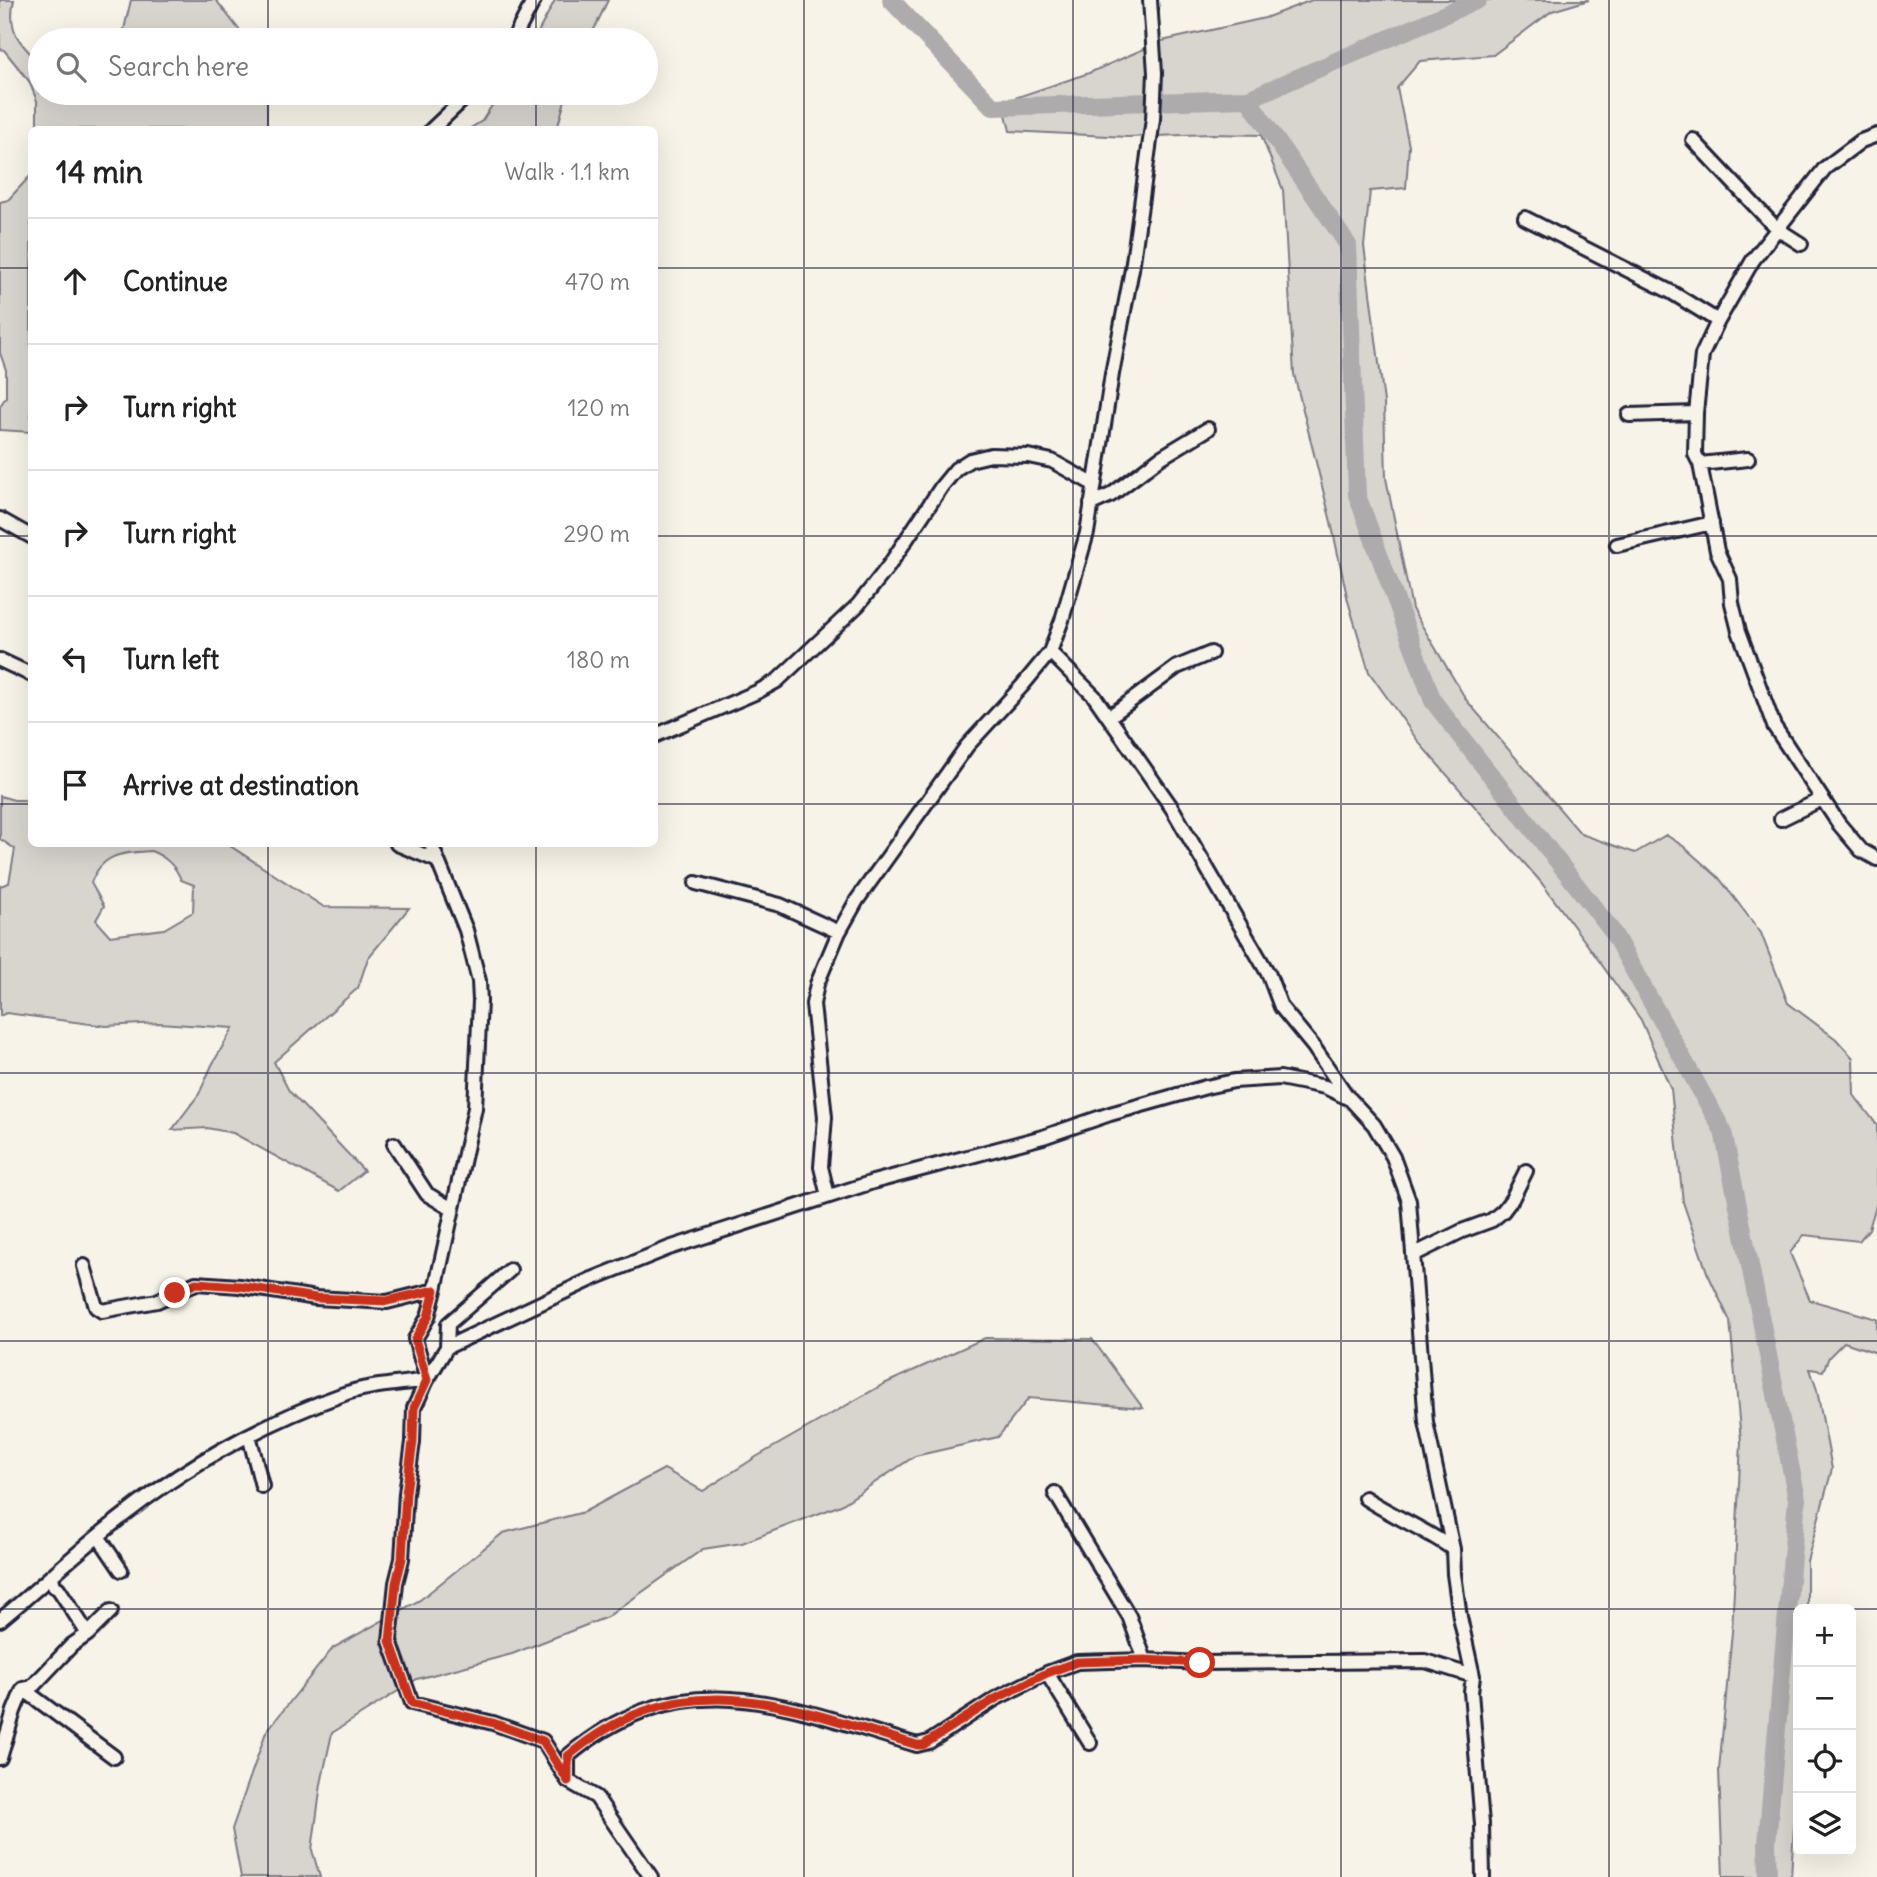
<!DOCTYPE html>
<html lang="en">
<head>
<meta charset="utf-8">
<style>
  :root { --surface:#fff; --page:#f2f2f2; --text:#222; --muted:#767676; --line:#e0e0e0 }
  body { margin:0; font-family:Delius,sans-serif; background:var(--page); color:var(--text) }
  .controls { position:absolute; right:21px; bottom:21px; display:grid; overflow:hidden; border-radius:10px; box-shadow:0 7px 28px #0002 }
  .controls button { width:63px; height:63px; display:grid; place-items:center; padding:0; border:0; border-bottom:2px solid var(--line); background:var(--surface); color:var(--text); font:35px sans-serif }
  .stop { position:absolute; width:21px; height:21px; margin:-16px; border:5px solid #c8321e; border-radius:50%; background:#fff }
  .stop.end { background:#c8321e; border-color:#fff; box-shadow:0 2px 7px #0008 }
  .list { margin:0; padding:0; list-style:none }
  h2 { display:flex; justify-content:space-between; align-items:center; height:91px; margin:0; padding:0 28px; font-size:30px }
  h2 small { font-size:23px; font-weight:400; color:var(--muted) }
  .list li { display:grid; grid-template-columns:46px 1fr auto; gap:21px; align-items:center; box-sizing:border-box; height:126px; padding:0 28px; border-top:2px solid var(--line) }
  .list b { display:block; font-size:26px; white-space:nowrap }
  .list em { font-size:23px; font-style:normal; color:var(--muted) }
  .icon { flex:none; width:38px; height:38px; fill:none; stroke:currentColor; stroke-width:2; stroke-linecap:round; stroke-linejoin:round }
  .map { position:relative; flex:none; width:1877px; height:1877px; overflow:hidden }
  .search { position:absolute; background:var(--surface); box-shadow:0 7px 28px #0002; left:28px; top:28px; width:630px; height:77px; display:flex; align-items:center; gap:18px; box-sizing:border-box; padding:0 24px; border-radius:38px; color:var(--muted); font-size:26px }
  .panel { position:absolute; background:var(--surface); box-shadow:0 7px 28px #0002; left:28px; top:126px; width:630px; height:721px; border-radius:10px }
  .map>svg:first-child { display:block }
</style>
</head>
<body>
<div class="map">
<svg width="1877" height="1877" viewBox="0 0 1877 1877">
  <rect width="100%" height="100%" fill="#f7f3e8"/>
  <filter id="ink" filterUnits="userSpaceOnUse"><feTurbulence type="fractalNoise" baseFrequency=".0143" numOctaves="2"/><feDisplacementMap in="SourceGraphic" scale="14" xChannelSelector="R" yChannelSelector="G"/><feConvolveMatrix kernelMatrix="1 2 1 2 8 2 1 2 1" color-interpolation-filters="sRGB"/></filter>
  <g filter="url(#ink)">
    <path fill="#d8d5cf" stroke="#7d7c85" stroke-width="2" fill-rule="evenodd" d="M0,0H14C7,30 19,43 40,63V93H267V129H37V101L29,81L4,50L0,49Z
      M131,0H216L247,40H118L123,33Z
      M555,0H608L589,40H534Z
      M1312,0H1589L1552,11L1493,55L1420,61L1397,88L1409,146L1406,188L1370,191L1364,246L1384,402L1386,478L1412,609L1467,701L1581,834L1635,853L1666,835L1683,846L1719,878L1761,933L1788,1003L1836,1039L1853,1058L1854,1095L1877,1125V1202L1869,1229L1859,1241L1804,1235L1790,1253L1810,1300L1877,1319V1353L1844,1342L1829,1357L1823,1371L1810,1369L1817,1390L1832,1469L1807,1561V1609H1798V1757L1791,1877H1723L1719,1770L1732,1632L1741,1441L1730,1321L1707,1272L1683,1202L1671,1089L1641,1020L1592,951L1540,881L1420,744L1369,672L1348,601L1331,522L1294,374L1283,190L1261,135L1211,134L1128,137L1010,131L1003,102L1089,73L1162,41L1265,18Z
      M500,93H567L557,129H469L482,121Z
      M31,175V432L0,430V406L6,397V370L0,353V202L8,200Z
      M0,796L14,800H31L32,844H227L324,907L409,908L368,958L358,988L274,1062L289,1091L364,1171L339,1191L233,1133L207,1128L172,1130L199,1094L212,1065L233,1028L159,1023L106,1026L6,1013L0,1016V886L9,883L15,849L0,839ZM151,851C164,856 176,866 181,880L194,885L193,912L164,929L110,936L96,920L104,906L91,883C102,853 122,853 151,851Z
      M985,1338L1092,1339L1143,1408L1029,1398L998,1437L915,1456L841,1505L742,1543L703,1549L607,1617L512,1654L417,1679L332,1733L321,1784L312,1850L320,1877H241L232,1829L266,1732L333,1648L420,1600L503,1533L584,1512L664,1469L703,1491L756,1457L884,1384Z"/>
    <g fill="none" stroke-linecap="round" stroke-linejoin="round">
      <path stroke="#aeabad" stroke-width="18" d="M891,0L993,107L1248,99L1478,0
        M1248,99L1348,245L1357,495L1433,701L1612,931L1723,1131L1797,1499L1767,1843L1768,1877"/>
      <defs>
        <path id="minor" d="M513,40L534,0
          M431,130L470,93
          M1877,135L1861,141L1825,168L1753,260L1718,321L1702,355L1696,413L1695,454L1700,464L1717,551L1730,579L1732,603L1739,631L1774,726L1839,824L1861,850L1877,859
          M1693,140L1776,228L1801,244
          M1525,218L1671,292L1718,321
          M1629,415L1696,413
          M1700,464L1748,459
          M1091,504L1111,495L1160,458L1208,429
          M0,519L32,537
          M1617,545L1712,523
          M1050,652L1094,696L1172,808L1269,975L1281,1007L1313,1046L1347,1096
          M0,660L32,675
          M1109,717L1177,667L1211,653
          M654,736L757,692L777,681L858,605L888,567L942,486L956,469L970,460L991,455L1028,456L1052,461L1093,484
          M1781,819L1822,799
          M397,844L438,861
          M431,844L466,930L479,981L480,1001L475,1108L435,1290L428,1317L415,1339L427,1380L414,1408L413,1442L406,1493L402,1559L396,1583L390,1641L412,1703L493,1723L543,1741L568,1781L596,1797L651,1877
          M696,883L780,905L839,932
          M394,1144L427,1194L452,1209
          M828,1196L821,1167L825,1117L813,1004L817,984L839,932L857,900L967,746L1022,686L1050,652L1062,620L1087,533L1112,374L1132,269L1153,119L1155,73L1150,0
          M1415,1254L1462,1231L1492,1220L1503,1211L1512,1199L1526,1171
          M84,1266L96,1307L102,1311L157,1301L196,1283L240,1286L316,1298L387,1302L435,1290
          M447,1347L448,1324L510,1270
          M249,1435L262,1486
          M1055,1493L1129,1616L1145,1660
          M1365,1498C1394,1517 1425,1529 1453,1549
          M98,1536L121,1570
          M0,1620C33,1593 64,1564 97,1537C169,1476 254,1426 344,1394C368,1385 402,1384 427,1380L447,1347L592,1279L669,1248L873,1182L1043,1137L1110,1114L1206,1087L1234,1081L1280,1078L1325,1087L1350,1099L1374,1125L1393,1157L1409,1201L1426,1422L1453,1549L1454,1574L1460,1617L1473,1676L1471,1692L1482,1824L1483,1877
          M88,1634L111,1611
          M1047,1673L1090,1743
          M23,1689L114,1757
          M0,1758L14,1711L23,1689L32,1687L72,1645L88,1634L58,1588L54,1586L52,1577
          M568,1780V1756C684,1658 788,1707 917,1745L929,1742L995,1699L1047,1673L1077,1662L1145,1660L1200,1663L1425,1661L1473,1676"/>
      </defs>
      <use href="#minor" stroke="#22223b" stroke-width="18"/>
      <use href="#minor" stroke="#f7f3e8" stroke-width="12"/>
    </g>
  </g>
  <g fill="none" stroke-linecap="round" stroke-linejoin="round" filter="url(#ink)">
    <path stroke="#c8321e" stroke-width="9" d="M175,1293L196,1283L240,1286L316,1298L387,1301L435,1290L428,1317L415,1339L427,1380L414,1408L413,1442L406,1493L402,1559L396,1583L390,1641L412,1703L493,1723L543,1741L568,1781V1756C684,1659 789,1707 917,1745H923L995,1699L1047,1673L1077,1662L1145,1660L1200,1663"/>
  </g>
  <path fill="none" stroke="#22223b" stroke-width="2" stroke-opacity="0.55" d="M268,0V40M536,0V40M804,0V1877M1073,0V1877M1341,0V1877M1609,0V1877M268,93V130M536,93V130M0,268H32M654,268H1877M0,536H32M654,536H1877M0,804H32M654,804H1877M268,844V1877M536,844V1877M0,1073H1877M0,1341H1877M0,1609H1877"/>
</svg>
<div class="controls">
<button>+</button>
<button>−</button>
<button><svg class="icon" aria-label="locate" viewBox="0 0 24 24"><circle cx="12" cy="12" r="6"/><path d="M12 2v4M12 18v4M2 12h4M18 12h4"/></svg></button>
<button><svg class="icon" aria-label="layers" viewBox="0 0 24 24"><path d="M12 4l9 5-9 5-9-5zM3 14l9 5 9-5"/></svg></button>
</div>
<div class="stop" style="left:1200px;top:1663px"></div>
<div class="stop end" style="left:175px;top:1293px"></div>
<div class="search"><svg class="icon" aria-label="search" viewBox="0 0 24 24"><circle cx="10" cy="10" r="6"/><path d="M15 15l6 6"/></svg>Search here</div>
<section class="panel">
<h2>14 min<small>Walk · 1.1 km</small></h2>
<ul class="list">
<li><svg class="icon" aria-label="ahead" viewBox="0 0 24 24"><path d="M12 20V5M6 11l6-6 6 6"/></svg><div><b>Continue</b></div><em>470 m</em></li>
<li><svg class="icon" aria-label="right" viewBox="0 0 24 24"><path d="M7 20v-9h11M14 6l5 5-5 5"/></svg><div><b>Turn right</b></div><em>120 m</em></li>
<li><svg class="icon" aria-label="right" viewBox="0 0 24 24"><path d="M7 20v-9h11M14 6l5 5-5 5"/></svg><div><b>Turn right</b></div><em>290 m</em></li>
<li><svg class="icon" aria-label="left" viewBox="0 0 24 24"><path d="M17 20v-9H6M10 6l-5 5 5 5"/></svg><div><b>Turn left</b></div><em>180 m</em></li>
<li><svg class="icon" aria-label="arrive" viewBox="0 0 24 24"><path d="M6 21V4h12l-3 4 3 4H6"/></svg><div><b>Arrive at destination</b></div></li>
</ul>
</section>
</div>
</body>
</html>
